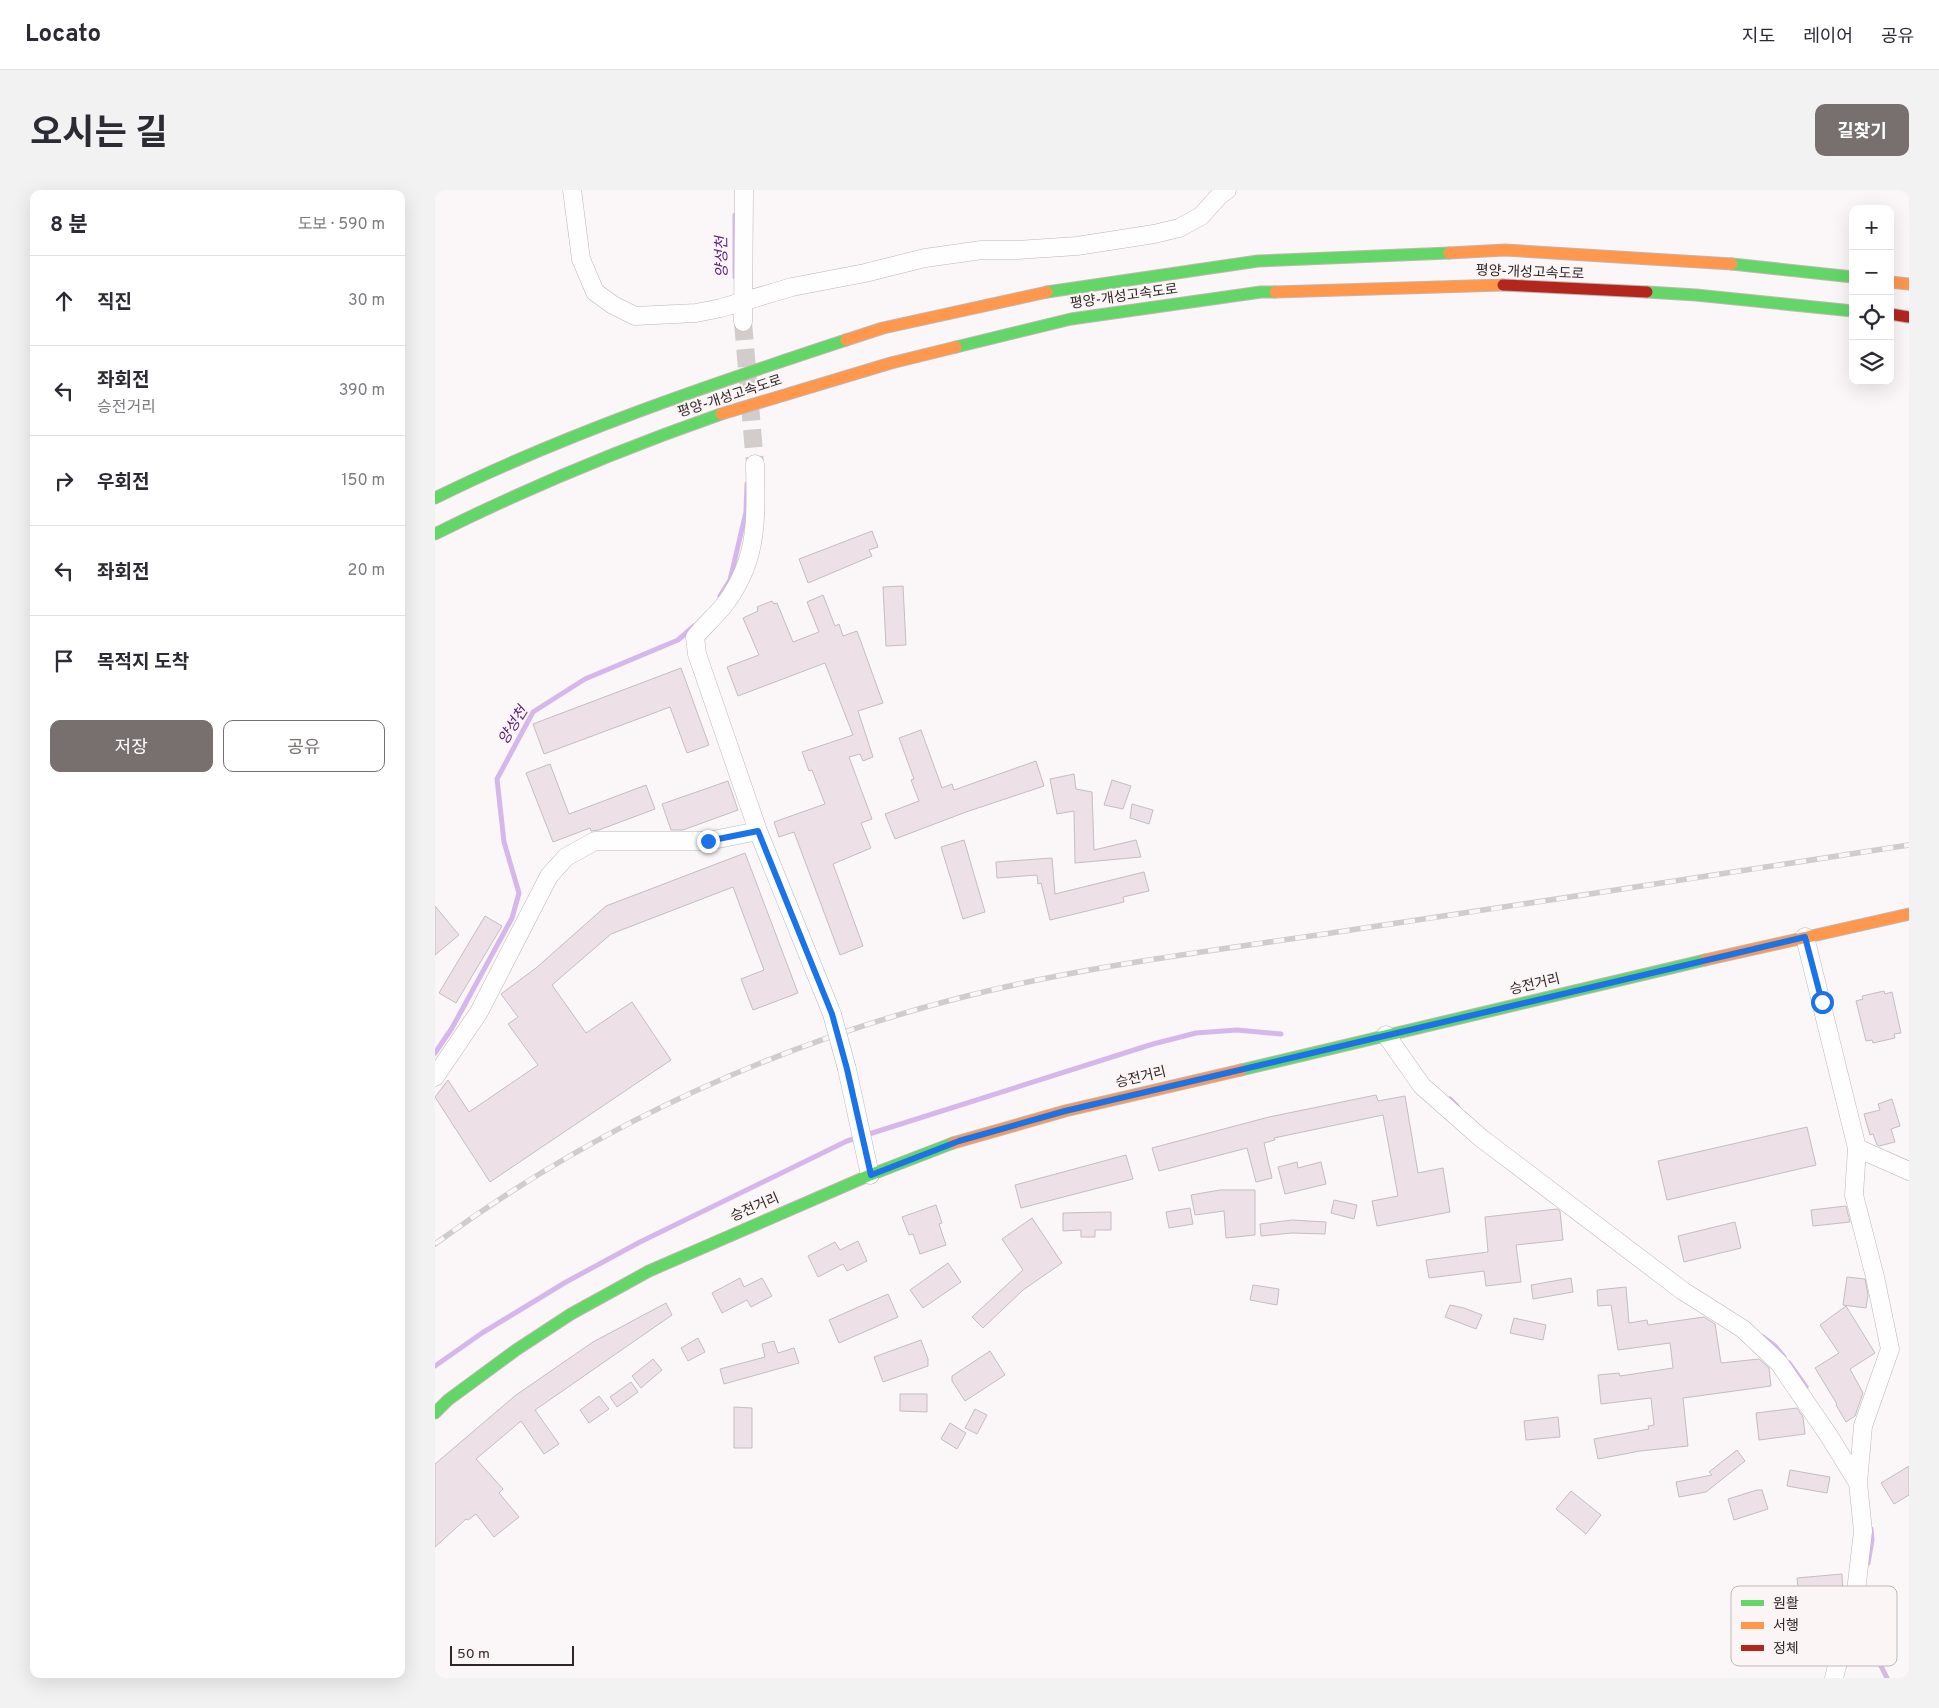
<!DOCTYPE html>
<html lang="ko">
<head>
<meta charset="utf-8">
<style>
  :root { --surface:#fff; --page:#f2f2f3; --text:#2b2b33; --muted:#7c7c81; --line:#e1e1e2; --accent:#786f6f }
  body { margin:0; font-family:Overpass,"Noto Sans KR",sans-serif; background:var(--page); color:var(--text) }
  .controls { position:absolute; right:15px; top:15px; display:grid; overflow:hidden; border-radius:10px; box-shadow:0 5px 20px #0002 }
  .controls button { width:45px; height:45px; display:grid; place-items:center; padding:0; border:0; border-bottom:1px solid var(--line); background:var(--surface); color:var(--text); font:25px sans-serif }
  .scale { position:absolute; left:15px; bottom:12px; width:124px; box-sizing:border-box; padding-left:5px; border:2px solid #312626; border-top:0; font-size:14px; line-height:18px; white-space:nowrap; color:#312626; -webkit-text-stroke:4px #fcf5f6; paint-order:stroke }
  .stop { position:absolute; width:15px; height:15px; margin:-11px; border:4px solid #1a73e8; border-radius:50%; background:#fff }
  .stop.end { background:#1a73e8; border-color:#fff; box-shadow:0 1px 5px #0008 }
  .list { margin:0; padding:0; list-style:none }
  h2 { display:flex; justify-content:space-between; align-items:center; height:65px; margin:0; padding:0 20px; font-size:21px }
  h2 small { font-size:16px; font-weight:400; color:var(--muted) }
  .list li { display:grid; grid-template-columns:32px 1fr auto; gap:15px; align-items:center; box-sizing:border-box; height:90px; padding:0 20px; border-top:1px solid var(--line) }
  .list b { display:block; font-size:19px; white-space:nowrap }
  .list p { margin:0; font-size:16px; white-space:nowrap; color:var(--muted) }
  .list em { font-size:16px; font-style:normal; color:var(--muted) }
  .actions { display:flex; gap:10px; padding:15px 20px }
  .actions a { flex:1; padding:11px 0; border:1px solid var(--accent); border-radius:10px; text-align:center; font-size:18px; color:var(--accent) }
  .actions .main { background:var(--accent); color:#fff }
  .icon { flex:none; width:28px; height:28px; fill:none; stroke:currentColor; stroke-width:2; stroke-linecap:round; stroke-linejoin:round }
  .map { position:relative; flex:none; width:1474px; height:1488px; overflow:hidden; border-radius:10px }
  header { display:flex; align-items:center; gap:30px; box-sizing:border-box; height:70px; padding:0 25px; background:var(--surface); border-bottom:1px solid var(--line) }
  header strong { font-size:24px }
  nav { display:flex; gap:28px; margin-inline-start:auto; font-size:18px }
  .intro { display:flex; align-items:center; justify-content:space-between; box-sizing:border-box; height:120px; padding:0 30px }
  h1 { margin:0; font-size:35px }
  .button { padding:12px 22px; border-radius:10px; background:var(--accent); color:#fff; font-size:18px; font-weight:700 }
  main { display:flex; gap:30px; padding:0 30px }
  aside { flex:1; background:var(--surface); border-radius:10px; box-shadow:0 5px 20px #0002 }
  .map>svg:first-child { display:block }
</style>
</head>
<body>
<header>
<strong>Locato</strong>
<nav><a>지도</a><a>레이어</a><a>공유</a></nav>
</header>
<div class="intro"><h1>오시는 길</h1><a class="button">길찾기</a></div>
<main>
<aside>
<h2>8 분<small>도보 · 590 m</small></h2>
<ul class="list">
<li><svg class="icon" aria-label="ahead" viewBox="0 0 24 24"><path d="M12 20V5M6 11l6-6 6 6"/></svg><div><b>직진</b></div><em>30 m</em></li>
<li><svg class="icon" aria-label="left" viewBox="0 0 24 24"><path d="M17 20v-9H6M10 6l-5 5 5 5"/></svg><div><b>좌회전</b><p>승전거리</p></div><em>390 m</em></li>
<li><svg class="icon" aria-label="right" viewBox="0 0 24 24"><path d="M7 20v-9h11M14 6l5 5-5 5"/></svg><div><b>우회전</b></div><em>150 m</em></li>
<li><svg class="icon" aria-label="left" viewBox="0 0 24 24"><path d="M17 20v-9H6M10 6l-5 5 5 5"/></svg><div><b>좌회전</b></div><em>20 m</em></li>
<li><svg class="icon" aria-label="arrive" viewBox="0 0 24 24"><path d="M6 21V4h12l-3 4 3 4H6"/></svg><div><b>목적지 도착</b></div></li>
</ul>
<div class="actions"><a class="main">저장</a><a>공유</a></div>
</aside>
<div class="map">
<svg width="1474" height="1488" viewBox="0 0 1474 1488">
  <rect width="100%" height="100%" fill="#fbf6f7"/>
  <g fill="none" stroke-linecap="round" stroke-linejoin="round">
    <path stroke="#d5b7ec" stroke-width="5" d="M300,87V25
      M285,406L295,390L311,322L312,294
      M0,863L17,838L77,728L84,703L69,652L62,589L98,522L150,489L243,450L259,436
      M1015,909L1022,916
      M1328,1147L1340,1156L1349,1167
      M1354,1173L1371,1197
      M0,1176L47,1143L131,1092L205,1052L412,951L718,854L761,843L802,840L846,844
      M1433,1373L1437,1350L1436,1339
      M1428,1411V1431L1439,1462L1452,1488"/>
  </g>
  <path fill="#ede0e7" stroke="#c4bdc1" d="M437,341L443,357L434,360L437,366L373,393L364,369Z
    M468,396L471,455L451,456L448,397Z
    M388,405L400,436L404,434L408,446L422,441L448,513L423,521L438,567L428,571L425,564L414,567L437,629L426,633L436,658L398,674L428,756L405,765L359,642L344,647L339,632L390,614L377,580L374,581L367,562L418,545L390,473L303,506L292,477L324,465L308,428L323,421L322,417L337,411L339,414L342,413L358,452L384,442L372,412Z
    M246,478L274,555L252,563L235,517L109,564L98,534Z
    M486,540L507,598L517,594L519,600L601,571L609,596L531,622L460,649L450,624L484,611L476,590L479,589L464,548Z
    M115,574L134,624L211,595L220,619L164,640L156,641L155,638L118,652L91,583Z
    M639,584L641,599L657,602L659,660L701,650L706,667L640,673L639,621L622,624L615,589Z
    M677,590L696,596L688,619L669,615Z
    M293,591L303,620L248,640H236L227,614Z
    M697,614L718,620L714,634L695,628Z
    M529,650L550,722L528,729L506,657Z
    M310,663L363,803L318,820L306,789L329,780L298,697L176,744L117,795L151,843L197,812L236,870L55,992L0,907L13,890L34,922L103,875L73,834L83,827L66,804L101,778L171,716Z
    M617,668L620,704L709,682L714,701L688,707L689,712L615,730L606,693L603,694L602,685L562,688L561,672Z
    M0,716L24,745L0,765Z
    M50,726L67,736L21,813L4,803Z
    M1449,801L1450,804L1457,802L1466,843L1459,844L1460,848L1438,853L1437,850L1431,851L1421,811L1428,809L1427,806Z
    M941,905L943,911L970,906L983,983L1008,978L1015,1022L942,1036L937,1011L963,1006L948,925L839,948L840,950L829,953L837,988L821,992L812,958L724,981L717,958L834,927Z
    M1457,909L1465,936L1456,939L1460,952L1444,956L1442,955L1438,944L1435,945L1429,924L1445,920L1443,914Z
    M1372,937L1381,975L1232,1010L1223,971Z
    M691,965L698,989L586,1018L580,995Z
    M862,972L863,978L886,972L891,994L850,1004L843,977Z
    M785,1000H820V1045L791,1048L789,1021L760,1025L756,1005Z
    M899,1010L922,1015L919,1029L896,1023Z
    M501,1015L507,1033L504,1034L511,1055L485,1064L478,1044L474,1045L467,1027Z
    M1411,1016L1415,1032L1378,1036L1376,1020Z
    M755,1018L758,1034L734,1038L731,1022Z
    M1122,1019L1125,1021L1128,1050L1081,1055L1086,1092L1051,1096L1049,1081L994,1088L991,1070L1053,1062L1050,1027Z
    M676,1022V1040H660V1047H646V1040L628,1041V1023Z
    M597,1028L627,1073L588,1100L548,1138L537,1127L588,1080L567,1049Z
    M857,1030L891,1032L890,1044L857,1043L826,1046L825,1034Z
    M1300,1032L1306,1058L1249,1072L1243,1046Z
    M423,1051L432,1071L412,1081L408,1074L383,1087L373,1066L400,1052L405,1060Z
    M513,1073L526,1092L488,1118L475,1100Z
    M1412,1087L1430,1089L1433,1105L1431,1118L1408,1115Z
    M305,1088L309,1097L327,1088L337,1106L316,1117L312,1110L287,1123L277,1103Z
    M1136,1088L1138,1102L1098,1109L1096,1095Z
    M818,1095L844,1099L842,1115L815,1110Z
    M1191,1097L1194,1133L1212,1130L1213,1135L1269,1127L1280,1134L1286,1173L1324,1169L1334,1178L1336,1196L1248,1208L1253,1256L1205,1261L1163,1269L1159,1249L1214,1239L1213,1236L1219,1235L1216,1208L1166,1214L1163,1185L1184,1183L1185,1186L1238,1178L1235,1153L1183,1160L1176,1115L1163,1116L1162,1100Z
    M453,1104L463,1127L404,1153L394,1130Z
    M231,1113L237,1125L100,1220L124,1254L109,1264L86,1231L41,1269L68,1299L64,1303L84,1327L59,1347L41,1324L33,1330L31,1329L0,1357V1274L81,1205L158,1152Z
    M1015,1115L1029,1118L1047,1125L1041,1139L1010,1127Z
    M1411,1116L1440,1163L1415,1179L1428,1203L1420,1226L1411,1232L1401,1215L1402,1214L1380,1178L1404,1163L1385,1135Z
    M1079,1128L1111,1135L1108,1150L1075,1143Z
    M263,1148L270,1162L253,1171L246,1158Z
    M486,1150L493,1169V1176L448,1192L439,1167Z
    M339,1151L343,1163L359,1158L364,1173L289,1194L285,1179L330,1167L327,1154Z
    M555,1161L570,1185L530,1211L517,1191V1186Z
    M218,1169L227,1180L206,1198L197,1186Z
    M196,1192L203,1202L182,1217L175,1207Z
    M465,1204H492V1222L465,1221Z
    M164,1206L174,1219L154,1233L145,1220Z
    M299,1217L317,1218V1258H299Z
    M1362,1218L1368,1227L1370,1244L1324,1250L1321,1223Z
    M540,1219L552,1225L542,1244L530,1238Z
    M1123,1227L1125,1247L1091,1250L1089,1231Z
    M515,1233L531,1243L522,1259L506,1249Z
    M1302,1260L1310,1271L1271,1302L1244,1307L1241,1292L1277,1285L1274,1282Z
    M1474,1276V1305L1459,1314L1446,1293Z
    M1355,1280L1395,1287L1392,1303L1352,1296Z
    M1322,1300H1327L1333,1319L1299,1330L1293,1309Z
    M1136,1301L1166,1325L1151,1344L1121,1319Z
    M1407,1384L1408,1405L1364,1408L1362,1388Z"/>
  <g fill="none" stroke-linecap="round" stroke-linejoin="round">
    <path stroke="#d3cccd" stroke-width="18" stroke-dasharray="18 9" stroke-linecap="butt" d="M308,132L320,274"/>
    <defs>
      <path id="street" d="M137,0L146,69L160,102L178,115L200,126L261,123L286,118L357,97L430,83L490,68L547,60H582L642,56L719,44L744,38L766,26L784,6L792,0
        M308,132L309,0
        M320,274C321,330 324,372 286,419C277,429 268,437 260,447L262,464L323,641L397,824
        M1370,747L1422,958L1419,1005L1440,1087L1455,1159L1428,1236L1423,1293L1428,1341L1416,1444L1402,1476L1399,1488
        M951,845L987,896L1046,948L1248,1101L1308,1139L1344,1173L1394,1246L1423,1293
        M412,879L435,985
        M0,887L44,822L114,686L131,667L160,651H273L323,641
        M1422,958L1474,981"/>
      <path id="fast" d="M1297,74L1418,87
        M612,102L823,71L1014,63
        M1212,102L1261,105L1418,121
        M521,157L636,129L826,102H840
        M0,308C132,243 271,196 411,150
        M0,344C92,298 189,258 286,224
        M806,880L1270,770
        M0,1223L13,1210L81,1160L136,1124L214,1081L435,985L518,953"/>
      <path id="slow" d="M1014,63L1070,60L1297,74
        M1455,92L1474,94
        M840,102L1068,95
        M411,150L448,138L612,102
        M286,224L456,173L521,157
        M1270,770L1474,724
        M518,953L630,921L806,880"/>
      <path id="jam" d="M1068,95L1212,102
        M1455,124L1474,127"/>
    </defs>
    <use href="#street" stroke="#bdb6b7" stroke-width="19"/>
    <use href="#fast" stroke="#c2b6b2" stroke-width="13"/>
    <use href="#slow" stroke="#c2b6b2" stroke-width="13"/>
    <use href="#jam" stroke="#c2b6b2" stroke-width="13"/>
    <use href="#street" stroke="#fefefe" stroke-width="18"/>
    <use href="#fast" stroke="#63d668" stroke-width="11"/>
    <use href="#slow" stroke="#ff974d" stroke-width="11"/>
    <use href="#jam" stroke="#b3261e" stroke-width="11"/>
    <defs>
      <path id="rail" d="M0,1054C158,938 334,857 524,808C656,774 794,759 929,738C1111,711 1292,683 1474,655"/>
    </defs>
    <use href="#rail" stroke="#cecccc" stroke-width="5.5"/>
    <use href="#rail" stroke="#fcf5f6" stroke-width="4" stroke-dasharray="11" stroke-linecap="butt"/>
    <defs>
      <path id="street-bridge" d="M397,824L412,879"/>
    </defs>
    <use href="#street-bridge" stroke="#bdb6b7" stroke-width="19" stroke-linecap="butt"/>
    <use href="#street-bridge" stroke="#fefefe" stroke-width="18"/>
  </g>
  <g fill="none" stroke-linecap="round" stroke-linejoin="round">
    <path stroke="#1a73e8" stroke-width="6" d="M273,651L323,641L397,824L412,879L436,985L524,951L630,921L1370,747L1387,812"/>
  </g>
  <g text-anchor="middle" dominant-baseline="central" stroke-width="4.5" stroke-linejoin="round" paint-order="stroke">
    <g font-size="14" fill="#312626" stroke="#fcf5f6">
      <text transform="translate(1095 83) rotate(2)">평양-개성고속도로</text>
      <text transform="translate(689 107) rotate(-8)">평양-개성고속도로</text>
      <text transform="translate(295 207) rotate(-18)">평양-개성고속도로</text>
      <text transform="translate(1100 795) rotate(-13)">승전거리</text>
      <text transform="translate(706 888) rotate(-13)">승전거리</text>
      <text transform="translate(320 1018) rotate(-23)">승전거리</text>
    </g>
    <g font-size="15" font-style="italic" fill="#58237b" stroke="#fcf5f6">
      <text transform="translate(288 67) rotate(-91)">양성천</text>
      <text transform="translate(79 536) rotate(-58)">양성천</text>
    </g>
  </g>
  <rect x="1296" y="1396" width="166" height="80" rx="8" fill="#fcf5f6" stroke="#bfb7b8" stroke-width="1"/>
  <rect x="1306" y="1410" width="23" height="6" fill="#63d668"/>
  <rect x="1306" y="1432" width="23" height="7" fill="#ff974d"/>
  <rect x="1306" y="1455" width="23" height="6" fill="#b3261e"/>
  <g font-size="14" fill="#312626">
    <text x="1338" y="1418">원활</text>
    <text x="1338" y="1440">서행</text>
    <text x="1338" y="1463">정체</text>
  </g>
</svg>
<div class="controls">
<button>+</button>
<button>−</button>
<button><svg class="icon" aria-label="locate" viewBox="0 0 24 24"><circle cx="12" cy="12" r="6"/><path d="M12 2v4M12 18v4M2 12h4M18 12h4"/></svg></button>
<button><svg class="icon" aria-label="layers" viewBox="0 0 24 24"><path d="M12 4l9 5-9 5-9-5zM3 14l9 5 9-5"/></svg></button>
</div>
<div class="scale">50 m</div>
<div class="stop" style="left:1387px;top:812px"></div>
<div class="stop end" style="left:273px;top:651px"></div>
</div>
</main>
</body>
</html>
